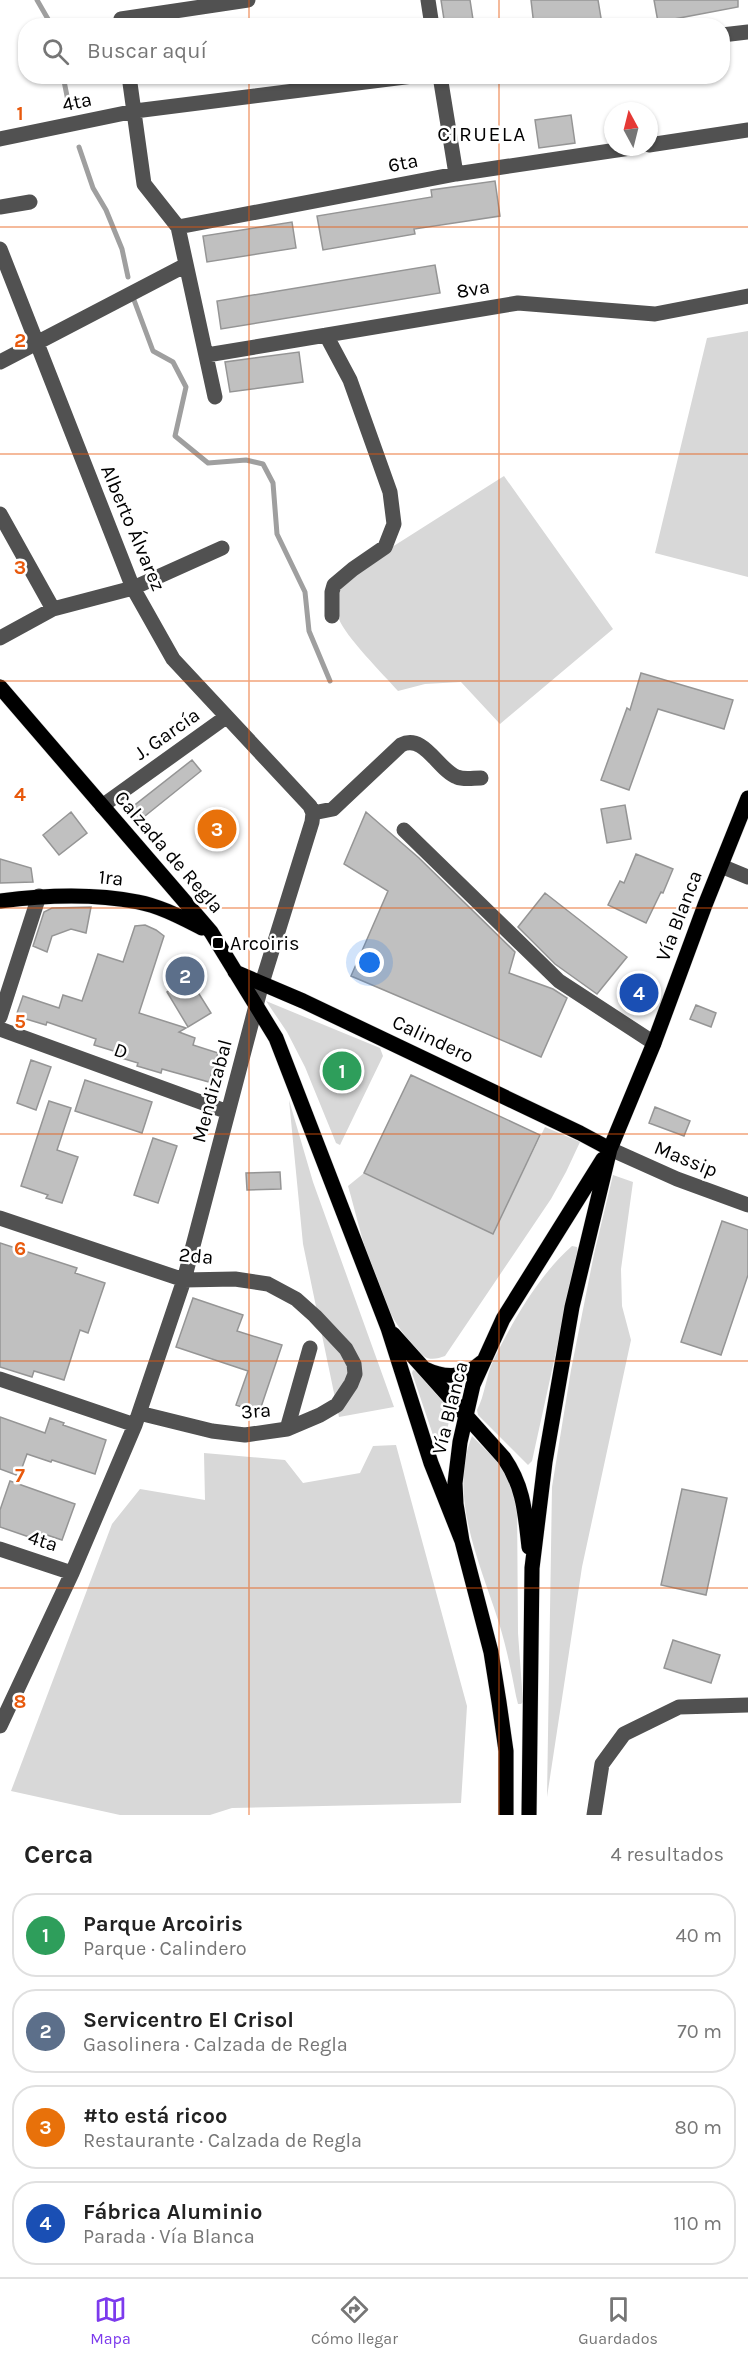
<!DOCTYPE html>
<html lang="es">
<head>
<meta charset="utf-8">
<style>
  :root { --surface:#fff; --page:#f2f2f2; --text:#222; --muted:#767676; --line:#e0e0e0; --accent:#7c3aed }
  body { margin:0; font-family:Karla,sans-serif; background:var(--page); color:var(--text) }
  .compass { position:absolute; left:604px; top:102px; width:54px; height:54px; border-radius:50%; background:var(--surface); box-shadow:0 2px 4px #0004; rotate:353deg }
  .you { position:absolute; left:370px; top:963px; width:21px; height:21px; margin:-15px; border:4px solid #fff; border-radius:50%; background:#1a73e8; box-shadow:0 0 0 9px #1a73e833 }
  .badge { display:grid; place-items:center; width:39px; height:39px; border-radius:50%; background:var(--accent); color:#fff; font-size:20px; font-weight:700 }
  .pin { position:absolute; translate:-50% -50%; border:3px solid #fff; box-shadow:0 2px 6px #0006 }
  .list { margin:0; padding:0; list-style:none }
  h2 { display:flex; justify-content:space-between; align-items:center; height:78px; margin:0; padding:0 24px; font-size:26px }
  h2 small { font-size:20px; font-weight:400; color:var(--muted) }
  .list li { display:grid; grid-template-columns:39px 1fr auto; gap:18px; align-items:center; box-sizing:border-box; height:84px; margin:0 12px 12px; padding:0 12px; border:2px solid var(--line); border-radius:24px }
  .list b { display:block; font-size:22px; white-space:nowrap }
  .list p { margin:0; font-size:20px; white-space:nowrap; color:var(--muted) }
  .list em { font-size:20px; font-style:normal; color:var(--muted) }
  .icon { flex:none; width:33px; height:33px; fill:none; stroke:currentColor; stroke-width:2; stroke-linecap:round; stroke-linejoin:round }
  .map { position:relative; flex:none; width:748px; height:1815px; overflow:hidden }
  .search { position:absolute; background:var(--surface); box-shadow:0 2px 4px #0004; left:18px; right:18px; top:18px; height:66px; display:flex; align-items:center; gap:15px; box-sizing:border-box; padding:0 21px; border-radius:24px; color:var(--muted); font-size:22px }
  .sheet { height:462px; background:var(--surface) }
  nav { display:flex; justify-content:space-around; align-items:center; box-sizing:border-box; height:84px; border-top:2px solid var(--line); background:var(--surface); font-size:16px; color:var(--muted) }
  nav a { display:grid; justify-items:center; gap:3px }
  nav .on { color:var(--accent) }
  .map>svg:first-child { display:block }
</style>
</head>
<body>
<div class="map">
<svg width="748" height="1815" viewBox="0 0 748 1815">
  <rect width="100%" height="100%" fill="#fff"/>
  <path fill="#d8d8d8" d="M748,331V577L655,553L707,338Z
    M504,476L613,629L500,724L461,682L425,684L398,691C384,675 345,636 339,619C333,604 340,587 348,575Z
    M266,1001L380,1048L383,1056L340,1145L336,1143L305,1067L287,1032Z
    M289,1100L313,1182L394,1407L339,1417L303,1244Z
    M545,1127L580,1142L566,1172L551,1199L445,1356C439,1358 434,1360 427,1358C422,1356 418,1350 414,1346C376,1307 363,1238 348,1186L364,1173L493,1233Z
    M613,1175L633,1182L621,1269L622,1306L631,1340L582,1567L547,1797L552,1487L571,1370L594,1254Z
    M572,1246L577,1247L578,1252L532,1461L528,1465L478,1415L477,1410C485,1395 486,1376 493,1361C513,1321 538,1276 572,1246Z
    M413,1370L416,1371L451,1411L443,1451L439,1448L434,1438L412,1373Z
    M472,1436L500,1464L517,1499L518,1633L523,1702L521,1704H518L516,1696C511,1670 506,1645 498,1620C480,1563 448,1496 472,1436Z
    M396,1445L467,1706L461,1803L232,1808L210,1815H120L11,1791L112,1524L140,1489L205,1500L204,1453L285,1460L303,1483L360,1473L373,1446Z"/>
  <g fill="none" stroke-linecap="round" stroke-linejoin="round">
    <path stroke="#9f9f9f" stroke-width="5" d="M37,0L52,26
      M63,76L69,106
      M79,147L93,188L106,210L122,249L128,277
      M134,300L153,351L173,362L186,387L175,436L208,463L246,460L263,464L273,483L277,534L305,592L309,631L330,681"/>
  </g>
  <path fill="#c0c0c0" stroke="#959595" stroke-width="1.5" d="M441,0H470L474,26H445Z
    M531,0H598L602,24L534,26Z
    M654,0H738V7L658,22Z
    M571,115L575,143L539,148L535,120Z
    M495,181L500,216L414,229L415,234L323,250L317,216L432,197L431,190Z
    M292,222L296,248L207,262L203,236Z
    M435,265L440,293L221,329L217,301Z
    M299,352L303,382L230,392L225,362Z
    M641,673L733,700L724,729L658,709L629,790L601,780L627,708L630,710Z
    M192,760L201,771L140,820L131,808Z
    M625,805L631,839L607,843L601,809Z
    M71,812L87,833L59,855L43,835Z
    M366,812L419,858L515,952L509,973L553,989L567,998L541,1057L351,976L388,891L344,864Z
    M636,854L673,869L663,893L661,892L646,923L608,905L620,881L624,883Z
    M0,859L31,868L33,882L0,883Z
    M545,893L627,957L597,994L555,964L518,927Z
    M91,907L86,933L71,929L52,936L47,952L33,946L44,912L52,908Z
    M145,925L156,930L164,936L139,1013L186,1028L179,1032L195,1038L193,1045L218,1053L209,1082L162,1069L161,1073L137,1066L138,1063L115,1056L117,1052L94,1045L96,1039L47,1022L46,1025L16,1016L23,996L59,1008L63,995L82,1001L98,954L123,962L135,926Z
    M189,978L211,1013L188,1027L167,992Z
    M696,1005L716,1013L711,1027L690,1019Z
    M31,1060L51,1067L36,1110L17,1103Z
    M411,1075L540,1135L493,1234L364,1173Z
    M85,1080L152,1102L142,1133L75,1111Z
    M49,1101L71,1108L57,1150L78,1157L62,1203L46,1198L48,1195L21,1186Z
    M655,1107L690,1121L684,1136L649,1123Z
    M153,1138L177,1146L158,1203L134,1195Z
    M280,1172L281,1189L247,1190L246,1173Z
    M722,1221L748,1230V1275L721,1355L681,1342Z
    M0,1243L77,1268L75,1273L105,1283L88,1333L80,1330L64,1380L34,1371L32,1377L0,1367Z
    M193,1298L243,1315L237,1331L282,1345L259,1413L236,1405L248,1371L176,1347Z
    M0,1417L45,1433L50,1418L64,1423L63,1425L106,1440L95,1474L52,1460L51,1462L27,1454L19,1476L0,1469Z
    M10,1481L75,1504L62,1540L38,1532L35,1539L0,1527V1510Z
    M682,1489L727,1498L706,1595L661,1585Z
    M673,1640L720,1655L711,1683L664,1668Z"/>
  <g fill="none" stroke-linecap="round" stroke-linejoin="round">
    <defs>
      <path id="major" d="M0,687L211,932L276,1038L388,1328L431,1463L462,1541
        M0,901C46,895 92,893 138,902C160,906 182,918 202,928
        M235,972L303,1001L580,1133L610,1149
        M393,1334L504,1458C524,1487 525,1513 529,1547
        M425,1369C446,1379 464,1378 482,1362
        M506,1815V1751L499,1702L491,1652L462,1541L456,1504L455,1483L460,1442L473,1385L503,1319L603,1159
        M529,1815L532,1568L545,1462L572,1307L610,1149L654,1043L705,905L748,798"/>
    </defs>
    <use href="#major" stroke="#dbdbdb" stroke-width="16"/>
    <path stroke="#515151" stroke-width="15" d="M428,0L432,26
      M122,26L121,19L248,0
      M722,35L748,32
      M129,76L144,184L178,227L215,397
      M440,76L456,174
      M0,139L135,111L413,76
      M649,145L748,130
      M0,207L30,202
      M178,227L456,174L637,147
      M0,249L133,588L173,659L310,806L313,813L312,822L262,983L184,1280L135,1425L72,1573L0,1726
      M326,335L350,380L390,492L394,524L385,547L353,569L334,585L332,592V616
      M207,355L518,303L655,314L748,296
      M0,362L186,265
      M0,514L53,609
      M0,638L53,609L133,588L222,548
      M102,806L226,717
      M313,813L333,809L401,745C424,733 438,770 457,777C464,780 473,778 481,778
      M404,830L559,981L654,1043
      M721,866L748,877
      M0,1017L39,896
      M0,1029L228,1112
      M610,1149L677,1179L748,1205
      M0,1218L184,1280L235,1279L268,1284L296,1299L315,1316L346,1349L354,1364L355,1374L351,1384L337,1405L320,1415L287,1429L245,1435L212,1431L139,1413
      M0,1379L135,1425
      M287,1429L310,1348
      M0,1549L72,1573
      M594,1815L602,1764L624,1734L679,1707L748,1705"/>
    <use href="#major" stroke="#000" stroke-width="15"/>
  </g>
  <path fill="none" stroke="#e8590c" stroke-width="1.5" stroke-opacity="0.55" d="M249,0V26M499,0V26M249,76V1815M499,76V1815M0,227H748M0,454H748M0,681H748M0,908H748M0,1134H748M0,1361H748M0,1588H748"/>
  <rect fill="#000" stroke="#fff" stroke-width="2" x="212" y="937" width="12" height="12" rx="3"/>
  <g text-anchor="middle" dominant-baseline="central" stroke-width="5" stroke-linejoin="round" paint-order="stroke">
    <g font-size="20" fill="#000" stroke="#fff">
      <text transform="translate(77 102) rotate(-12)">4ta</text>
      <text transform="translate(403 163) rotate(-11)">6ta</text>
      <text transform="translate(473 289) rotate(-10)">8va</text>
      <text transform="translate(133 528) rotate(67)">Alberto Álvarez</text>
      <text transform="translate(167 734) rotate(-35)">J. García</text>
      <text transform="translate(169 852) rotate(49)">Calzada de Regla</text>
      <text transform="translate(111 878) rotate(6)">1ra</text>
      <text transform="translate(679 916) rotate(-69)">Vía Blanca</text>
      <text transform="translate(433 1039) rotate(25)">Calindero</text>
      <text transform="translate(121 1051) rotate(20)">D</text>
      <text transform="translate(212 1091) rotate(-75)">Mendizabal</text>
      <text transform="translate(686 1159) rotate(22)">Massip</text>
      <text transform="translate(196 1256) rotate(5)">2da</text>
      <text transform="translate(450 1408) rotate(-76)">Vía Blanca</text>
      <text transform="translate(256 1411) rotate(-5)">3ra</text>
      <text transform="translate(43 1541) rotate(18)">4ta</text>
    </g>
    <g font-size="20" fill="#000" stroke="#fff" text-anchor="start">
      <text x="230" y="943">Arcoiris</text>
    </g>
    <g font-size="21" letter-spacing="1.5" fill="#000" stroke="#fff">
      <text x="482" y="134">CIRUELA</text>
    </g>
  </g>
  <g font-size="20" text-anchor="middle" font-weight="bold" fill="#e8590c" stroke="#fff" stroke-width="5" stroke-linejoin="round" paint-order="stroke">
    <text x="20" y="120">1</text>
    <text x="20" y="347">2</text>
    <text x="20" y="574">3</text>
    <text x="20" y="801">4</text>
    <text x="20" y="1028">5</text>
    <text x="20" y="1255">6</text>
    <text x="20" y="1482">7</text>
    <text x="20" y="1708">8</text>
  </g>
</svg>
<svg class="compass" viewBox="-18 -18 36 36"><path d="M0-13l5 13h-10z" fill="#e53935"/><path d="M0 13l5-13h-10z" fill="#767676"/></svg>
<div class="you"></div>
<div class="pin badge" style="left:342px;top:1071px;background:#2e9e5b">1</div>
<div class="pin badge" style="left:185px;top:976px;background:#5c6f8a">2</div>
<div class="pin badge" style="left:217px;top:829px;background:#e8710a">3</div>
<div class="pin badge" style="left:639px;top:993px;background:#1a4fb4">4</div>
<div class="search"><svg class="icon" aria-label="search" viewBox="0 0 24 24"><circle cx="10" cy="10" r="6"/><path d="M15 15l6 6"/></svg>Buscar aquí</div>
</div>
<section class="sheet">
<h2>Cerca<small>4 resultados</small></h2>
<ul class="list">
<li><span class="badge" style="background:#2e9e5b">1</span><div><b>Parque Arcoiris</b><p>Parque · Calindero</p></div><em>40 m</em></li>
<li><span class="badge" style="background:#5c6f8a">2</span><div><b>Servicentro El Crisol</b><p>Gasolinera · Calzada de Regla</p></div><em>70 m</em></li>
<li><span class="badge" style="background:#e8710a">3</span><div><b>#to está ricoo</b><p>Restaurante · Calzada de Regla</p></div><em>80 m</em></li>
<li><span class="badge" style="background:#1a4fb4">4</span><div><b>Fábrica Aluminio</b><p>Parada · Vía Blanca</p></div><em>110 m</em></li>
</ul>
</section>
<nav>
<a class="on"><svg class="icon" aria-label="map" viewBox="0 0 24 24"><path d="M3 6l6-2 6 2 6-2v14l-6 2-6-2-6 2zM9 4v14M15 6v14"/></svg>Mapa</a>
<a><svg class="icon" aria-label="directions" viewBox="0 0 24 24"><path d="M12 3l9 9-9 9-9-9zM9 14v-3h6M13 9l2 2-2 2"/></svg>Cómo llegar</a>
<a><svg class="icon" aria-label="saved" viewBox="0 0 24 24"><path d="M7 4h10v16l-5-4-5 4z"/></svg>Guardados</a>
</nav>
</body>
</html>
